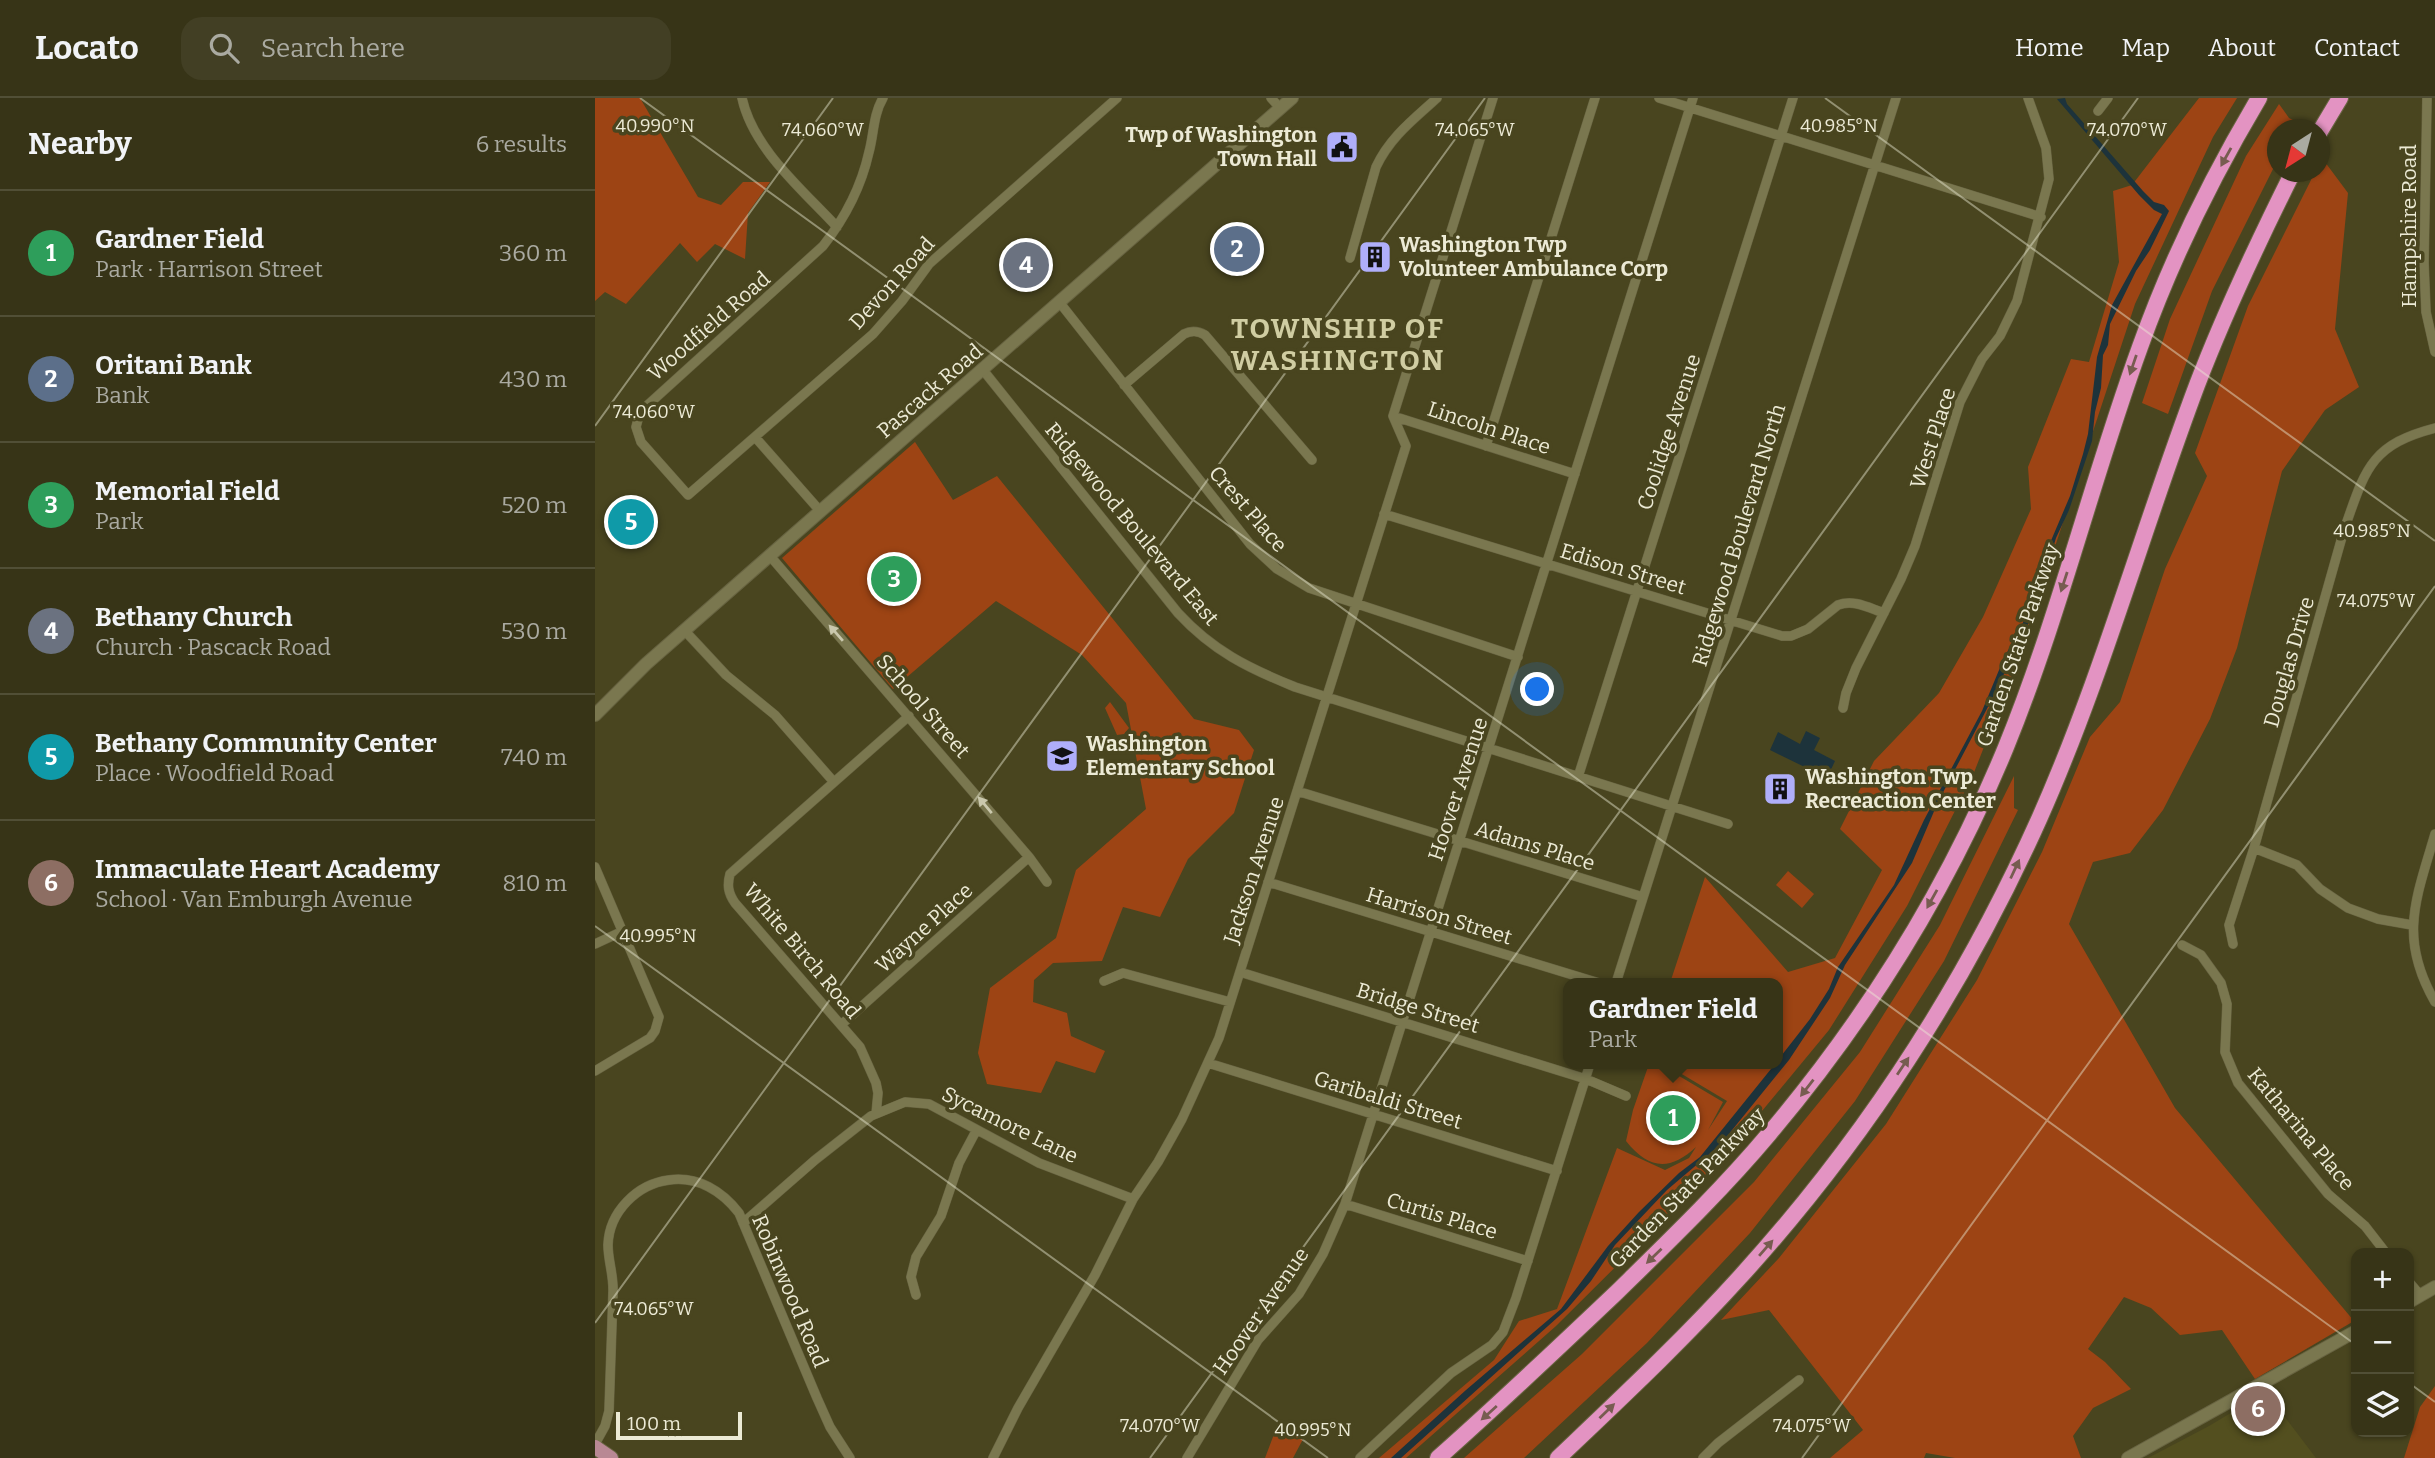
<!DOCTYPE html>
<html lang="en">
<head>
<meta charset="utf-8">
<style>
  :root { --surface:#373417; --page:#423f24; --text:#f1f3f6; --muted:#aaaaa1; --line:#514f36; --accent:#afaefa }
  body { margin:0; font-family:Bitter,serif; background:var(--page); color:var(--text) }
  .controls { position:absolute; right:21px; bottom:21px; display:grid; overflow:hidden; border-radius:14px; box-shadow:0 2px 5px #0004 }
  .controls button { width:63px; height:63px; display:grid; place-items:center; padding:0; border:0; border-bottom:2px solid var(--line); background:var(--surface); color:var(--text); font:35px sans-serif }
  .compass { position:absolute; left:1672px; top:21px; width:63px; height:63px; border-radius:50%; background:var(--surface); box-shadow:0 2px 5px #0004; rotate:216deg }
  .scale { position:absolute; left:21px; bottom:18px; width:126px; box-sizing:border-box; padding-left:7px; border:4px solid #ecead5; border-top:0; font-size:19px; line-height:24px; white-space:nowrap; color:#ecead5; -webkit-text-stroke:5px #49451f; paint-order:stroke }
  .you { position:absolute; left:943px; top:592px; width:24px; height:24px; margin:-18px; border:5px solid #fff; border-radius:50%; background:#1a73e8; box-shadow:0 0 0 10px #1a73e833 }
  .badge { display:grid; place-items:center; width:46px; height:46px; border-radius:50%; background:var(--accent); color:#fff; font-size:23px; font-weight:700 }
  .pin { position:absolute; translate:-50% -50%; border:4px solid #fff; box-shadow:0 2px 7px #0006 }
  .popup { position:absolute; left:968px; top:880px; width:220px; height:91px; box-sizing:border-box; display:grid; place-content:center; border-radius:14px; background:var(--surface); filter:drop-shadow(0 2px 5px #0005); font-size:23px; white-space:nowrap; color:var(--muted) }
  .popup b { font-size:26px; color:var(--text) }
  .popup::after { content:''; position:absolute; left:50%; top:100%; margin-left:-14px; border:14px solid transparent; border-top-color:var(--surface) }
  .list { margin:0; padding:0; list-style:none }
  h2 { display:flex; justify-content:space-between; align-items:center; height:91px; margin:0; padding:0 28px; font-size:30px }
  h2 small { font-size:23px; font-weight:400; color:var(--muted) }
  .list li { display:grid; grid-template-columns:46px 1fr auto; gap:21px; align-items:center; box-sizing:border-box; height:126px; padding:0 28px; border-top:2px solid var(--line) }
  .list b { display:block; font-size:26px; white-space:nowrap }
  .list p { margin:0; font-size:23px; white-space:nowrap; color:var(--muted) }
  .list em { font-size:23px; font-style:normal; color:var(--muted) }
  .icon { flex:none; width:38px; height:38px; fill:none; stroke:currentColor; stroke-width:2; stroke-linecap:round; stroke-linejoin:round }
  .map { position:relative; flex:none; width:1840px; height:1360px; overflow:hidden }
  header { display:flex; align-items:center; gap:42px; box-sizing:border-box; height:98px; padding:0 35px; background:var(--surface); border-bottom:2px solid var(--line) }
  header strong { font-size:33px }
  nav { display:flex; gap:38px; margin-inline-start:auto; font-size:24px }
  .search { width:490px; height:63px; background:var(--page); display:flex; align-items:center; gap:18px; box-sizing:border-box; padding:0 24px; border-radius:21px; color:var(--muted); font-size:26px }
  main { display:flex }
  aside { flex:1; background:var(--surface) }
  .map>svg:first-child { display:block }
</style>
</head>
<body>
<header>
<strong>Locato</strong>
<div class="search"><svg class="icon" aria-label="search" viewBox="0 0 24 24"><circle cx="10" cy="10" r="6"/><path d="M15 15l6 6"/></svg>Search here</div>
<nav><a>Home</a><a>Map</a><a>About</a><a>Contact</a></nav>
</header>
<main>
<aside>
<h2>Nearby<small>6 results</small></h2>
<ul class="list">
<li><span class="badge" style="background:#2e9e5b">1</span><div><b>Gardner Field</b><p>Park · Harrison Street</p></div><em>360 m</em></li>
<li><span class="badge" style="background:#5c6f8a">2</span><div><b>Oritani Bank</b><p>Bank</p></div><em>430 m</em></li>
<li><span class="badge" style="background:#2e9e5b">3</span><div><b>Memorial Field</b><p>Park</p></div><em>520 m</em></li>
<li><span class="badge" style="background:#6b7280">4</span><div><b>Bethany Church</b><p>Church · Pascack Road</p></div><em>530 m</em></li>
<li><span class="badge" style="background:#0f9aa8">5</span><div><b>Bethany Community Center</b><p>Place · Woodfield Road</p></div><em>740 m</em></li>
<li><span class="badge" style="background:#8d6e63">6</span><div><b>Immaculate Heart Academy</b><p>School · Van Emburgh Avenue</p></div><em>810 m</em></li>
</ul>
</aside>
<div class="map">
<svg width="1840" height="1360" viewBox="0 0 1840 1360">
  <rect width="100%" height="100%" fill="#49451f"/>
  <path fill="#534f1f" d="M1671,1294L1721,1360H1553L1614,1328Z"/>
  <path fill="#9d4414" d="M0,0H45L103,99L126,107L148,84H175L153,115L150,161L120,146L102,164L85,145L31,206L10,194L0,203Z
    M1604,0H1642L1618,39L1540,206L1420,570L1378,677L1312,808L1234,932L1119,1071L961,1228L811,1360H784L899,1262L924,1223L962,1211L1022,1050L1070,1072L1094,1060L1101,1049C1075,1073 1054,1072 1031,1043L1038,1012L1054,966L1069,969L1128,1004L1113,1032L1132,1003L1070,966H1183V885H1075L1110,779L1193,874L1240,860L1287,772L1245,731L1279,663L1344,595L1388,519L1436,411L1433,369L1476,261L1494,264L1524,164L1518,93L1537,87Z
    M1684,6L1694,20L1702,24L1698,31L1682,32V63L1617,193L1573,316L1547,305L1575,221L1651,58Z
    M1727,60L1753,95L1740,231L1764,289L1730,312L1687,373L1642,550L1615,621L1568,712L1535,755L1498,764L1474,826L1580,1010L1759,1223L1660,1281L1627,1232L1585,1237L1556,1210L1529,1199L1493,1251L1510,1264L1536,1291L1498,1310L1478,1338L1486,1360H1360L1331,1355L1329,1360H1235L1268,1332L1174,1212L1126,1222L1184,1160L1291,1026L1382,882L1447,754L1495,639L1525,604L1570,471L1612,378L1600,355L1653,208L1720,74H1724Z
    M320,344L358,402L402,378L599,621L644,632L659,652L639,715L593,761L565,819L528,809L507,863L458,865L439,882L438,904L472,915L476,938L510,953L500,975L461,963L446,995L392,986L383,955L395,890L461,840L481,772L551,711L531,605L487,557L401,503L298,591L187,460Z
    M515,604L534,630L529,636L522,637L510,610Z
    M1419,678V710L1423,712L1349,863L1260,1003L1155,1135L1052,1245L929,1360H869L987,1256L1159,1084L1265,954L1345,827Z
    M1193,773L1219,796L1207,810L1181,787Z
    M1840,1288V1360H1809L1825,1309Z
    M716,1326L698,1360H670L681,1331Z"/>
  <path fill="#1d333b" d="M1470,0L1472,6L1548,93L1559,104L1569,107L1574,113L1555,152L1541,173L1515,226L1513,247L1508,257L1506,290L1500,314L1497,343L1474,412L1461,440L1437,518L1395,605L1343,704L1317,765L1250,867L1235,900L1194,962L1125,1047L1072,1092L1020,1147L996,1183L972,1211L806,1360H796L871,1292L966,1211L1013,1148L1044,1114L1084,1075L1105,1059L1180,966H1183V962L1215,921L1234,891L1243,869L1299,787L1329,722L1387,613L1409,560L1432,517L1455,445L1475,398L1488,356L1493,336L1502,259L1517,207L1567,116L1559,112L1544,97L1462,1Z
    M1211,633L1225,640L1219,652L1240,663L1232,680L1175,652L1183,634L1205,646Z"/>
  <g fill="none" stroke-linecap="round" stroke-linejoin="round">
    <defs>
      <path id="street" d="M147,0C158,51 208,92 242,129
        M288,0C278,17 279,36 274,54C266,90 250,120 228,148L45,314L41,329L46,344L93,397L278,236L307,203L334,166L522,0
        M676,0L685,10
        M1064,0L1446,119
        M1832,0L1829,165L1831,214L1840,254
        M1503,13L1513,0
        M755,160L781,69C795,39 819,21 842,0
        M465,205L655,446L682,471L714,490L923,559
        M388,272L583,515C618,553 653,570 700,589L1133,726
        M529,287L589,236C597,232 603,233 610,237L717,362
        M798,318L980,376
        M160,339L226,414
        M891,348L1000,0
        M789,416L1187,538H1196L1213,531L1243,507C1259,501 1274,510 1289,515
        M175,458L434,759L452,784
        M90,533L131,577L180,617L238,683
        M1248,610L1251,595L1261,570L1306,481L1320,448L1365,304L1387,261L1405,238L1422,203L1454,81L1451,50L1433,0
        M983,679L1198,0
        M702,693L1048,799
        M1840,736C1821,801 1803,840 1840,904
        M1659,750L1702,767L1725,791L1753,810L1783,821L1817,827
        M0,769L64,919L60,933L55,940L0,973
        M673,784L1004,885
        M0,846L28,833
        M1638,846L1634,827L1659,750L1749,432C1770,373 1774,347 1840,330
        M1587,847L1606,857L1626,885L1632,906L1630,954L1643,985L1733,1096L1770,1128L1791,1155
        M645,874L991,981L1031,998
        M509,883L528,875L635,904
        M1021,885L1301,0
        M247,926L434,759
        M613,965L962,1073
        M281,1016L283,995L281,985L265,949L140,805C133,795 132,787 135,776L314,618
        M750,1106L933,1163
        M148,1125L220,1062L276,1018L310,1004L334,1006L444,1065L538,1101
        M1814,1184L1825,1197
        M321,1197L316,1179L321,1159L346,1118L364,1065L381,1033
        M0,1346L10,1328L14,1313C15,1274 17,1234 18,1195C19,1178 13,1163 13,1147C14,1114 42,1086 74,1082C103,1078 127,1093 144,1115L222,1300L235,1329L255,1360
        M398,1360L423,1310L500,1177L538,1101L563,1064L587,1021L624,940L811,348L798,318L898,0
        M592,1360L663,1242L704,1196L728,1156L750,1106L1098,0
        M765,1360L856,1275L897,1247L908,1234L921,1200L995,966
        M1108,1360L1123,1345L1204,1282"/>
      <path id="secondary" d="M0,617L51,566L697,0
        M1814,1204L1840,1189
        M1533,1360L1761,1233"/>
      <path id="primary" d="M0,1349L16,1360"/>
      <path id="highway" d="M1724,35L1745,0
        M843,1360C904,1306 963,1250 1022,1194C1074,1143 1127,1092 1174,1036C1272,920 1353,790 1411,649C1464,519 1497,381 1545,249C1576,162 1617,79 1664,0
        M963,1360C1025,1301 1088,1242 1145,1179C1268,1044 1370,887 1445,719C1507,579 1548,430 1602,287C1630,214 1663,144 1698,74"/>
    </defs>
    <use href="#street" stroke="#686442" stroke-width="10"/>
    <use href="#secondary" stroke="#686442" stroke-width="14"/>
    <use href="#primary" stroke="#686442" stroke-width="16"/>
    <use href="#highway" stroke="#686442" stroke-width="18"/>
    <use href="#street" stroke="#7a774f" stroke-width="9"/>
    <use href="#secondary" stroke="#7a774f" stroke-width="12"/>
    <use href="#primary" stroke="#b98894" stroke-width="14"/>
    <use href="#highway" stroke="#e393c2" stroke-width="16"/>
  </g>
  <defs><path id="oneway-solid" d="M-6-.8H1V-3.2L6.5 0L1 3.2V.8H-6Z" transform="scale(1.75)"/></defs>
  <g fill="#775c50">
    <use href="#oneway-solid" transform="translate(1631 59) rotate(119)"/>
    <use href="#oneway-solid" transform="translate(1538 267) rotate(109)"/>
    <use href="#oneway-solid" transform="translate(1469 484) rotate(108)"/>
    <use href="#oneway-solid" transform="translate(1420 771) rotate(-65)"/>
    <use href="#oneway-solid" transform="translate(1337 801) rotate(119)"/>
    <use href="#oneway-solid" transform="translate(1308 968) rotate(-56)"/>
    <use href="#oneway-solid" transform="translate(1212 990) rotate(128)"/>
    <use href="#oneway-solid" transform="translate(1171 1150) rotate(-49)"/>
    <use href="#oneway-solid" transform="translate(1059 1158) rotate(136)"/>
    <use href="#oneway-solid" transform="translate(1012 1313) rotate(-44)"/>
    <use href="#oneway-solid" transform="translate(894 1315) rotate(138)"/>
  </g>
  <g fill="#cac8ad">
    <use href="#oneway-solid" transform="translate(241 535) rotate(-131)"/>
    <use href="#oneway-solid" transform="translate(390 707) rotate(-130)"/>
  </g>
  <path fill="none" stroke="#ecead5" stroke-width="2" stroke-opacity="0.45" d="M45,0L1761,1247M1230,0L1840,443M0,328L238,0M0,828L733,1360M0,1225L890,0M1814,1285L1840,1304M555,1360L1543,0M1207,1360L1840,488"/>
  <defs>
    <symbol id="civic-square" viewBox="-11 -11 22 22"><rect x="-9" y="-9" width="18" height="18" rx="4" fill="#afaefa" stroke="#49451f"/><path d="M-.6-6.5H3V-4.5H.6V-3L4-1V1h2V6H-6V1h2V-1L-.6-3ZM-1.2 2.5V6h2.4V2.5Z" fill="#111"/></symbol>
    <symbol id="building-square" viewBox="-11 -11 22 22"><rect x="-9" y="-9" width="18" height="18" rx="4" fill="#afaefa" stroke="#49451f"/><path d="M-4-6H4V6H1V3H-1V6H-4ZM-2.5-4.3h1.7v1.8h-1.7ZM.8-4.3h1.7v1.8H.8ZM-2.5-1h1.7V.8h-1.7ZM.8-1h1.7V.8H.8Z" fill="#111"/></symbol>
    <symbol id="school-square" viewBox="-11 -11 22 22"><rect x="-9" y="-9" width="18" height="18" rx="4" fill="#afaefa" stroke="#49451f"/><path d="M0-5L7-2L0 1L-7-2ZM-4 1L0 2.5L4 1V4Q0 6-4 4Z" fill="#111"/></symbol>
  </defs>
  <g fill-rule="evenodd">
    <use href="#civic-square" x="728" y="30" width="38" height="38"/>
    <use href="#building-square" x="761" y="140" width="38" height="38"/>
    <use href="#school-square" x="448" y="639" width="38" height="38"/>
    <use href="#building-square" x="1166" y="672" width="38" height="38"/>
  </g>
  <g text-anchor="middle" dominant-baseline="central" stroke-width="7" stroke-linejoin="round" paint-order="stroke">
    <g font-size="21" font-weight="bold" fill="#ecead5" stroke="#49451f" text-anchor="start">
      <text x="722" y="37" text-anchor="end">Twp of Washington<tspan x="722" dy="24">Town Hall</tspan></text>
      <text x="804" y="147">Washington Twp<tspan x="804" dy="24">Volunteer Ambulance Corp</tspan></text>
      <text x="491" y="646">Washington<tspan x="491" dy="24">Elementary School</tspan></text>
      <text x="1210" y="679">Washington Twp.<tspan x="1210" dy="24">Recreaction Center</tspan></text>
    </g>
    <g font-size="21" fill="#ecead5" stroke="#49451f">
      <text transform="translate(1814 128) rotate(-90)">Hampshire Road</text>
      <text transform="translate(297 185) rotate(-48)">Devon Road</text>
      <text transform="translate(114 228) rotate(-41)">Woodfield Road</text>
      <text transform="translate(335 293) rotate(-41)">Pascack Road</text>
      <text transform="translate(894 330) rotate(18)">Lincoln Place</text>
      <text transform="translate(1074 334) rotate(-72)">Coolidge Avenue</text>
      <text transform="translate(1338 340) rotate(-72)">West Place</text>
      <text transform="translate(653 411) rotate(49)">Crest Place</text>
      <text transform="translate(537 426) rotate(50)">Ridgewood Boulevard East</text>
      <text transform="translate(1144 437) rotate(-73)">Ridgewood Boulevard North</text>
      <text transform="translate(1028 471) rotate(17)">Edison Street</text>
      <text transform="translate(1423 547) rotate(-71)">Garden State Parkway</text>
      <text transform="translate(1694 564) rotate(-74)">Douglas Drive</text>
      <text transform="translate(328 608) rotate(49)">School Street</text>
      <text transform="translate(863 691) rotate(-72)">Hoover Avenue</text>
      <text transform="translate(940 748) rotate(17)">Adams Place</text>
      <text transform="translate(659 772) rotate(-72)">Jackson Avenue</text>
      <text transform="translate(844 818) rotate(17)">Harrison Street</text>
      <text transform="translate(329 830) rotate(-42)">Wayne Place</text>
      <text transform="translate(207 853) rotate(50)">White Birch Road</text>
      <text transform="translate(823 910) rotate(17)">Bridge Street</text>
      <text transform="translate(793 1002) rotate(17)">Garibaldi Street</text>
      <text transform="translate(415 1027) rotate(26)">Sycamore Lane</text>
      <text transform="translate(1706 1031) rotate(50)">Katharina Place</text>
      <text transform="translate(1092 1090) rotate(-46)">Garden State Parkway</text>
      <text transform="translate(847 1118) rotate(17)">Curtis Place</text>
      <text transform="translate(195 1193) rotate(67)">Robinwood Road</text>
      <text transform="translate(666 1213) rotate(-55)">Hoover Avenue</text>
    </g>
    <g font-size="28" font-weight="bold" letter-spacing="2" fill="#d0cda2" stroke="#49451f">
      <text x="743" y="230">TOWNSHIP OF<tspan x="743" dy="32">WASHINGTON</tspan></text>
    </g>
  </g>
  <g font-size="18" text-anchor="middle" fill="#ecead5" stroke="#49451f" stroke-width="7" stroke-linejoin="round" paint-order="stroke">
    <text x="60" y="34">40.990°N</text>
    <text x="1244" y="34">40.985°N</text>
    <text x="1532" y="38">74.070°W</text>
    <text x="228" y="38">74.060°W</text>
    <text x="880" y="38">74.065°W</text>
    <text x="59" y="320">74.060°W</text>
    <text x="1777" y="439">40.985°N</text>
    <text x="1781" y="509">74.075°W</text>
    <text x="63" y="844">40.995°N</text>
    <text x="59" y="1217">74.065°W</text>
    <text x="565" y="1334">74.070°W</text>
    <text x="1217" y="1334">74.075°W</text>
    <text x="718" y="1338">40.995°N</text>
  </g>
</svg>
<div class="controls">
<button>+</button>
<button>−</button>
<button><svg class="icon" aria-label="layers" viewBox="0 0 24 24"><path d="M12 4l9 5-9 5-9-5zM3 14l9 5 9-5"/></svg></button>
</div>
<svg class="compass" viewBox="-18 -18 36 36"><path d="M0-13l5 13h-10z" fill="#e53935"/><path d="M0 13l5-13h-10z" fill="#aaaaa1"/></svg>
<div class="scale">100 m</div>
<div class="you"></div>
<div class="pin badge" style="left:1078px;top:1020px;background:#2e9e5b">1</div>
<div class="popup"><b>Gardner Field</b>Park</div>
<div class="pin badge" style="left:642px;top:151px;background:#5c6f8a">2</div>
<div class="pin badge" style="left:299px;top:481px;background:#2e9e5b">3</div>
<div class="pin badge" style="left:431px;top:167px;background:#6b7280">4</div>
<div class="pin badge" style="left:36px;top:424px;background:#0f9aa8">5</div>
<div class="pin badge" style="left:1663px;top:1311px;background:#8d6e63">6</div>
</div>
</main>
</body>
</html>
